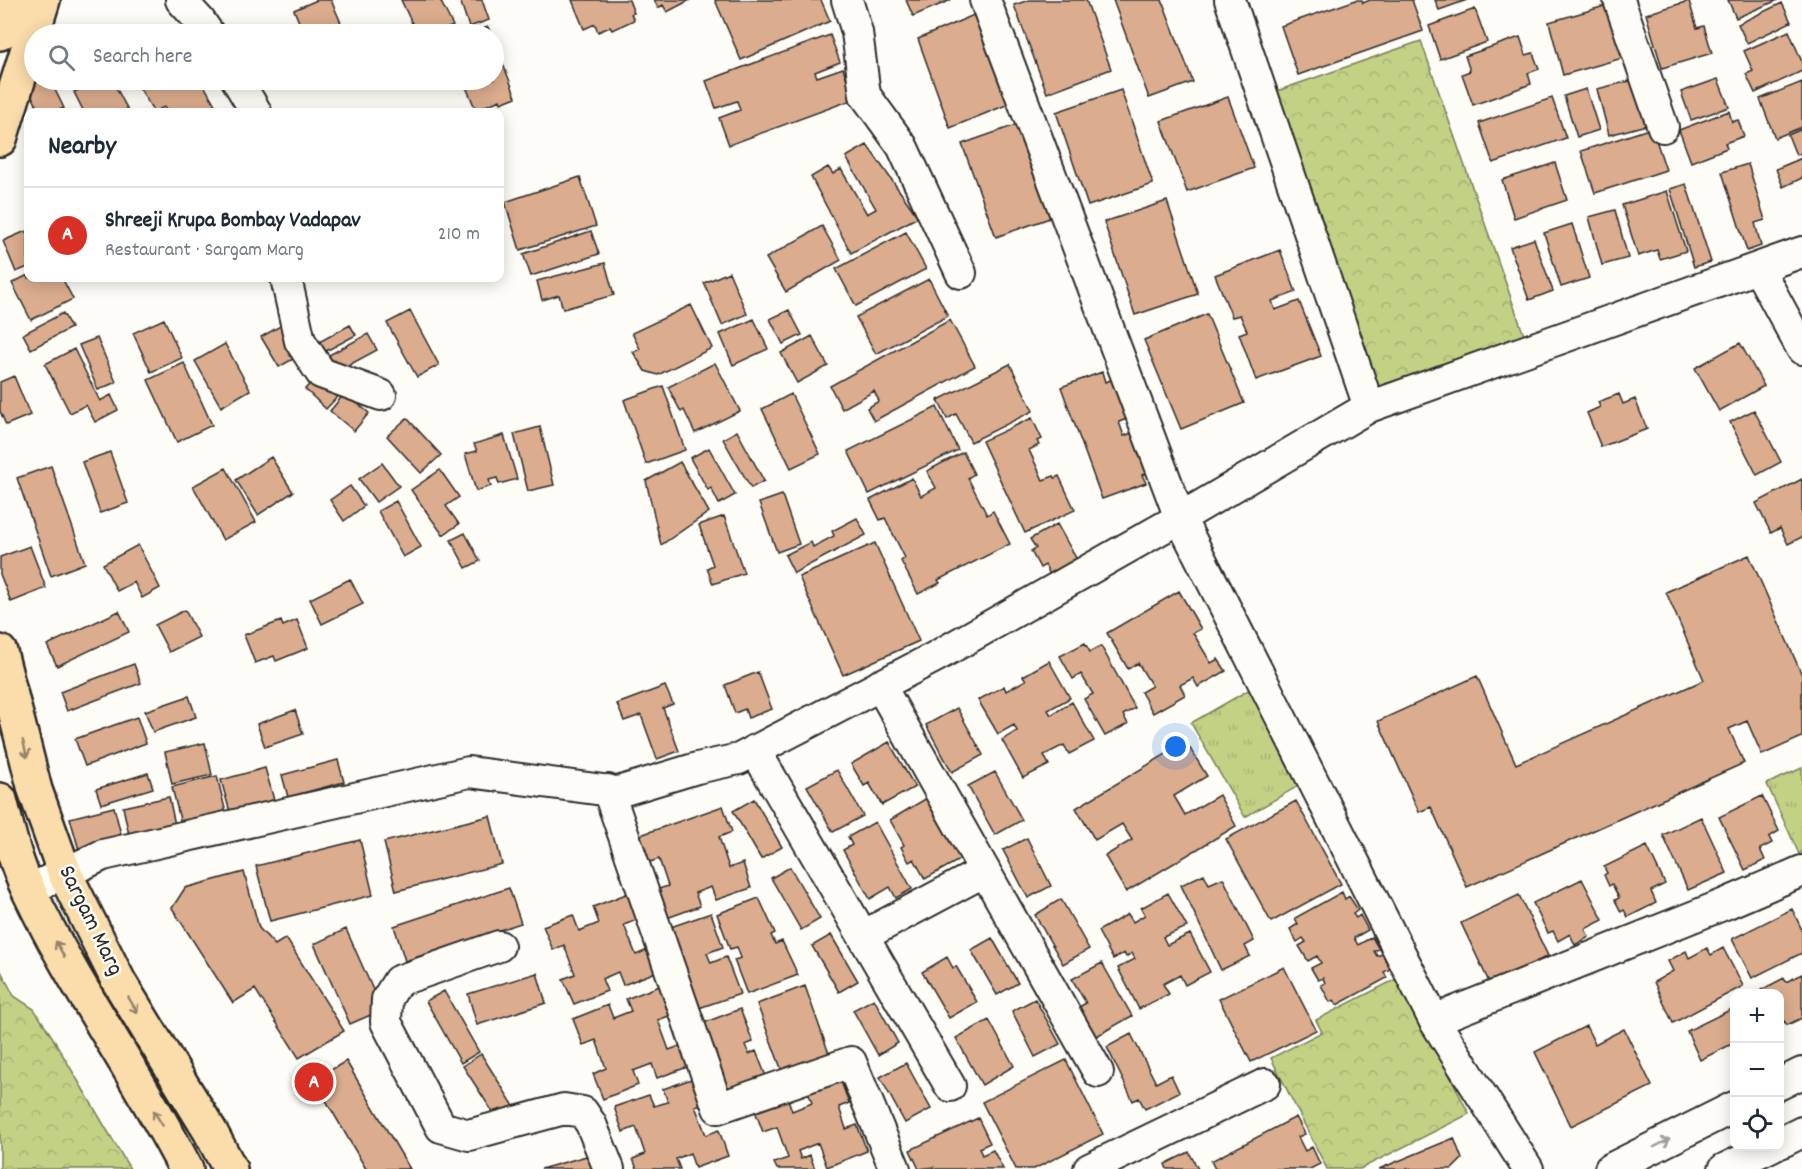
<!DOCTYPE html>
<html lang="en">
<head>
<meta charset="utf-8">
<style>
  :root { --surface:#fff; --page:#f2f2f3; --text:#1f2937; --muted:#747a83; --line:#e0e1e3; --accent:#d93025 }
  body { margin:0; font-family:Dekko,sans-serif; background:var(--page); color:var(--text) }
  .controls { position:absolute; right:18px; bottom:18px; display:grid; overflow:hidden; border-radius:12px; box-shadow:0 3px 15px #0003 }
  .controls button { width:54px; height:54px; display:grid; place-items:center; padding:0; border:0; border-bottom:2px solid var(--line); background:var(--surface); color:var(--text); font:30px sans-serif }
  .you { position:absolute; left:1176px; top:747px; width:21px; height:21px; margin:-15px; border:4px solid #fff; border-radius:50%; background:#1a73e8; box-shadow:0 0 0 9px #1a73e833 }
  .badge { display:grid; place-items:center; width:39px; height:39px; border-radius:50%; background:var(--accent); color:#fff; font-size:20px; font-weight:700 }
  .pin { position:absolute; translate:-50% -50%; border:3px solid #fff; box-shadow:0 2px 6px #0006 }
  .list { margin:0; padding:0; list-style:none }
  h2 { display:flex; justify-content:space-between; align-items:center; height:78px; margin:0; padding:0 24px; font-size:26px }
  h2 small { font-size:20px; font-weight:400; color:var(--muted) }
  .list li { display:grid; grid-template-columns:39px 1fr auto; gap:18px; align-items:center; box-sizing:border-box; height:96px; padding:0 24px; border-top:2px solid var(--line) }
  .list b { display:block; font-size:22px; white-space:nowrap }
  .list p { margin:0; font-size:20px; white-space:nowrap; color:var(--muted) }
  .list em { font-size:20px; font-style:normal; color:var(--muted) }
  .icon { flex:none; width:33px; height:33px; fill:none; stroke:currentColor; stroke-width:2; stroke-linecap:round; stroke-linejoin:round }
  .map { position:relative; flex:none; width:1802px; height:1169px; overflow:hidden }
  .search { position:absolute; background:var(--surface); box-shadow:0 3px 15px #0003; left:24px; top:24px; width:480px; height:66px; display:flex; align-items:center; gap:15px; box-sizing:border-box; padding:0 21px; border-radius:33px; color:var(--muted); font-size:22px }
  .panel { position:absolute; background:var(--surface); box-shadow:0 3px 15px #0003; left:24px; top:108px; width:480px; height:174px; border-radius:12px }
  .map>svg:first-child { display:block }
</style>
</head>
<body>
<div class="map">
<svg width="1802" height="1169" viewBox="0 0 1802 1169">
  <defs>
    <pattern id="grass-tufts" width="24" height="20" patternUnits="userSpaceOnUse" patternTransform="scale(1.5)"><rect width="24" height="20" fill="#c3d185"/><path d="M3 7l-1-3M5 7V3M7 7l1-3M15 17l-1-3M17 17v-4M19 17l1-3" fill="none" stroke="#a8b473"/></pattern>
    <pattern id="park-crowns" width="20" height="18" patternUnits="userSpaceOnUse" patternTransform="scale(1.5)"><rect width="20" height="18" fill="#c3d185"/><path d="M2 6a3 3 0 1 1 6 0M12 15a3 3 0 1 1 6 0" fill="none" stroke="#a8b473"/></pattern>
  </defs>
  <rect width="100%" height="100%" fill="#fdfcf7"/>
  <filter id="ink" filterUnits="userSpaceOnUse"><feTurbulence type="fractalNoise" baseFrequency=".0167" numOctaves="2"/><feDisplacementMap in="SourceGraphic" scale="12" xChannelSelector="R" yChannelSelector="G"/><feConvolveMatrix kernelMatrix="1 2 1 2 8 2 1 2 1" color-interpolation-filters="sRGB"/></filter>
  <g filter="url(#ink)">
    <path fill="url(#grass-tufts)" stroke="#777e58" stroke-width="1.5" d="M1252,688L1305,782L1245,817L1191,723Z
      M1802,768V852L1799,854L1767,784Z"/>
    <path fill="url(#park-crowns)" stroke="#777e58" stroke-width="1.5" d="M1421,41L1525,338L1375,390L1271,93Z
      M0,969L14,996L34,1009L51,1035L130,1169H0Z
      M1400,977L1469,1114L1360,1169H1327L1271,1058L1322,1032L1316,1020Z"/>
    <path fill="#dbac8d" stroke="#2b2b2b" stroke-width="1.5" d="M317,0H331L345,32L339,34H304L294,10Z
      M401,0H440L453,26L434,34H417Z
      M460,0H482L489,20L469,27Z
      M572,0H629L634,13L631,14L634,20L612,30L610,27L598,32L595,24L584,29Z
      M654,0H690L667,12L663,5L658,8Z
      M715,0H821L830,21L741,60Z
      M906,0H951L913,16Z
      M1029,0H1086L1111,69L1047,93L1014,5Z
      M1113,0H1162L1193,82L1149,98Z
      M1356,0H1362L1363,3L1370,0H1412L1423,31L1298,75L1281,26Z
      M1435,0H1467L1439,10Z
      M1728,0H1778L1736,18Z
      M1689,1L1697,28L1704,26L1712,53L1662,68L1646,14Z
      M1782,3L1791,22L1747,43L1738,24Z
      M1612,4L1626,57L1563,75L1549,22Z
      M1475,9L1487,42L1440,59L1429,26Z
      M983,11L1016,101L950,128L918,39Z
      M488,27L491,34H469Z
      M1789,31L1802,62V71L1755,93L1746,74L1753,71L1744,51Z
      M830,35L840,62L815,72L817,77L843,68L854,99L729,145L719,118L740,110L737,101L716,108L706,81Z
      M1520,37L1526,55L1533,53L1539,69L1528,73L1531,84L1473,105L1462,74L1470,71L1465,56Z
      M494,41L516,97L501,103L500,100L476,110L463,80H494Z
      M1638,79L1650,124L1609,135L1597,89Z
      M1718,79L1729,107L1691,120L1681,92Z
      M34,80H50L64,108L54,112H40L26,84Z
      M99,80H112L129,112H84L74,92Z
      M135,80H201L219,112H167L164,107L154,112Z
      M1802,82V127L1775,138L1760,99Z
      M1586,89L1599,130L1577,137L1564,96Z
      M1121,90L1153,184L1088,206L1056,112Z
      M1228,97L1254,168L1187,192L1161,121Z
      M1552,98L1566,138L1493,163L1479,123Z
      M1729,111L1732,122L1738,120L1744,136L1725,143L1727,148L1691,162L1679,130Z
      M1027,121L1061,214L996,237L962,144Z
      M1652,128L1666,170L1595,193L1581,151Z
      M1802,129V153L1796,155L1788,135Z
      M867,145L918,217L851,253L811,177L828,167L833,174L841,169L867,214L876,209L846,157Z
      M1802,158V178L1783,187L1776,169Z
      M1555,163L1567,200L1514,218L1502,180Z
      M1748,164L1765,220L1755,223L1761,246L1747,251L1722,172Z
      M580,177L596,226L520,250L505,202Z
      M1686,184L1711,262L1694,267L1670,189Z
      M1667,191L1686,251L1660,259L1657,250L1638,256L1622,205Z
      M1167,201L1198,294L1135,315L1104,222Z
      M1615,210L1628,258L1602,265L1589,217Z
      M1572,224L1589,278L1561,287L1544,233Z
      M822,226L841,260L786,292L766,258Z
      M26,231L28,237V267L16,272L3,241Z
      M591,231L599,254L531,276L523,254Z
      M906,232L926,269L856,306L836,269Z
      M1534,239L1553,291L1529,300L1510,247Z
      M1280,250L1296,292L1272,301L1275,310L1299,301L1321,356L1256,380L1239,334L1247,331L1240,315L1232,317L1215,275Z
      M605,263L614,295L563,309L559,295L542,300L537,281Z
      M729,272L747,314L722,325L704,283Z
      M28,275V278H62L73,299L31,320L12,283Z
      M929,279L948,316L876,354L856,317Z
      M691,305L712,348L658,375L645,371L633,352L640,349L632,333Z
      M789,310L802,335L783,344L770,319Z
      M410,311L439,365L417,377L387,323Z
      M63,313L71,328L31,349L23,334Z
      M1207,314L1244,403L1181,429L1144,340Z
      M164,319L182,358L151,372L133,333Z
      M754,319L768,349L733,365L720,334Z
      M950,320L975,366L874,421L867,408L879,401L874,391L842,409L830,386Z
      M282,325L300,355L279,367L261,337Z
      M350,325L356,335L315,357L310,347Z
      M368,334L377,350L338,371L329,355Z
      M812,336L828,366L797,383L781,353Z
      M97,338L116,382L98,390L79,345Z
      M1740,343L1764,386L1719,411L1695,368Z
      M225,344L250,390L221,407L195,361Z
      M74,349L100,401L111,395L118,410L95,422L86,405L70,413L45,364Z
      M184,363L212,425L177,442L148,380Z
      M715,363L740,411L695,433L684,410L681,412L668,387Z
      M1010,364L1033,411L971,442L956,414L947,419L938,400Z
      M1102,372L1105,382L1123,376L1137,415L1119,422L1124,436L1142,429L1157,470L1142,475L1146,483L1102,499L1061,387Z
      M321,373L342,392L326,409L305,389Z
      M14,376L30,415L6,425L0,411V382Z
      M663,386L685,450L646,464L624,400Z
      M345,393L369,413L354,431L330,411Z
      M791,394L820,454L791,468L762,409Z
      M1619,394L1623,404L1635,399L1647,429L1601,447L1587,413L1600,407L1598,402Z
      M937,407L958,450L869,494L848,451Z
      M1754,410L1781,462L1757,475L1730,422Z
      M407,418L441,455L421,473L387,436Z
      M1032,418L1042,439L1037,441L1039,445L1029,450L1043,480L1054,476L1055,478L1059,476L1075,510L1025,533L982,441Z
      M540,427L554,485L528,491L514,434Z
      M737,431L764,481L751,488L723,439Z
      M504,435L517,479L499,484L497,478L489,480L491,486L476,491L465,454L477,451L474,444Z
      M709,448L735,495L719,504L711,488L708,490L690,458Z
      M110,452L128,503L100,513L82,462Z
      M963,452L974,474L968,478L987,515L993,511L1010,544L938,580L940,583L918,594L901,561L905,558L885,518L880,520L870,500L912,478L921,496L936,488L927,471Z
      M271,457L293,492L258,515L236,480Z
      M680,462L709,512L661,545L646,481Z
      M382,463L399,486L376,502L359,479Z
      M51,466L85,563L51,576L17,478Z
      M226,468L256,522L223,540L193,486Z
      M440,470L459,497L446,506L459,524L443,535L411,490Z
      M1802,479V537L1788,544L1780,528L1771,533L1756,503Z
      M350,486L364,506L344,521L330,500Z
      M782,495L799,544L777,552L759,503Z
      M396,501L421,547L403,557L378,511Z
      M724,516L744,573L713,584L707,568L713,565L699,525Z
      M857,518L866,535L794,573L785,555L811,542L813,547L834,536L832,531Z
      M1057,524L1081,567L1054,582L1045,565L1040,568L1031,551L1036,548L1030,539Z
      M465,533L480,561L466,568L451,540Z
      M875,543L919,641L843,675L799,577Z
      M138,545L160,588L142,598L134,582L117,591L103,564Z
      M30,546L46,588L11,602L0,574V557Z
      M1749,555L1802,675V737L1762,755L1747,721L1729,729L1744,763L1467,887L1431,807L1419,812L1378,721L1477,676L1516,764L1704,680L1666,592Z
      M350,579L363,604L322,624L310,599Z
      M1179,591L1201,629L1193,633L1211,663L1218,659L1226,671L1198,687L1193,678L1180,685L1185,695L1153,713L1141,692L1152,686L1138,663L1128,669L1107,633Z
      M185,610L199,637L169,652L155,625Z
      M119,611L129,632L57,666L47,645Z
      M297,620L308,648L276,661L274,656L255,663L244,635L281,621L283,626Z
      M1085,643L1090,652L1101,646L1135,708L1123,715L1128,724L1105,736L1084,699L1093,694L1081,674L1073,679L1060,656Z
      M1049,661L1070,698L1048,710L1051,715L1072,702L1094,741L1069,754L1064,745L1044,755L1049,765L1023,778L1002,740L1017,731L1014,725L998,734L978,700L1004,686L1006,691L1026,680L1023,676Z
      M134,664L141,683L67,711L60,692Z
      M758,672L772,709L748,718L745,709L735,713L725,685Z
      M665,686L673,704L663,708L679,751L657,759L641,715L624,721L617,704Z
      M189,696L196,717L153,732L145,711Z
      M957,708L983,755L952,772L926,725Z
      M295,710L303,734L265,747L257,724Z
      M137,717L146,743L85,766L75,739Z
      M889,742L915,787L882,805L869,783L864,786L851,764Z
      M1186,742L1207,776L1174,796L1185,815L1219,795L1236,826L1126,892L1105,856L1132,840L1122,824L1095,840L1076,808Z
      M205,743L212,775L172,784L165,752Z
      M338,760L344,782L288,797L282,775Z
      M265,768L274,800L230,812L221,780Z
      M837,770L863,816L833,832L807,786Z
      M995,772L1022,820L995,835L968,786Z
      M148,773L153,788L101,804L96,789Z
      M217,776L226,813L181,824L172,787Z
      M1762,796L1779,831L1769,837L1772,843L1760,849L1765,860L1745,870L1719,817Z
      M169,797L175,825L129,835L123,807Z
      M927,798L961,859L925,879L914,859L909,862L901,847L904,845L890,820Z
      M754,799L782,847L761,859L733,811Z
      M1296,801L1341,884L1271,922L1226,839Z
      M723,806L732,832L719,837L729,868L743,863L751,888L716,900L711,887L695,893L700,906L664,919L653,891L668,886L659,859L644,864L635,837Z
      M114,807L122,838L79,850L70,818Z
      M490,816L502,864L396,891L384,842Z
      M1701,817L1727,873L1688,890L1663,835Z
      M875,822L912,889L896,898L890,887L870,899L843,850L852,845L848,837Z
      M1027,838L1051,886L1028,898L1003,850Z
      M360,840L373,895L270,921L256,866Z
      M1647,846L1665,884L1651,891L1656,903L1628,917L1624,910L1621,912L1615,900L1619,898L1612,884L1609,886L1604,875L1607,873L1604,867Z
      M790,867L820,919L801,930L771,878Z
      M244,872L259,928L275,945L286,938L344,1031L299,1058L255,989L233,1003L172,908L185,888Z
      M1204,874L1209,884L1223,878L1254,941L1245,946L1250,956L1221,970L1181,885Z
      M1582,879L1603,920L1585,929L1589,937L1575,945L1570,934L1558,941L1553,931L1548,933L1533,903Z
      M509,888L521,923L405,961L394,926Z
      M631,892L641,918L624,925L636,955L652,948L661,970L623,985L618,972L602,979L607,991L574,1004L563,979L575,974L564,945L553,950L543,926L573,915L579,931L599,923L593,907Z
      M1342,892L1345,899L1349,896L1358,910L1353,914L1356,918L1360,915L1368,930L1354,938L1358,945L1372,937L1379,949L1374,951L1377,956L1382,954L1390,969L1384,972L1387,978L1337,1005L1334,1000L1330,1002L1321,985L1325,983L1323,978L1318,980L1311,968L1321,963L1317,956L1308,961L1299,946L1306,942L1303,938L1297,942L1290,929L1298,924L1295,918Z
      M1168,893L1187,927L1163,937L1167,945L1190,934L1210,972L1185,985L1180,975L1163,984L1169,994L1139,1009L1118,968L1135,959L1132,953L1126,957L1124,953L1113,959L1098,931L1128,914L1133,922L1145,915L1141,908Z
      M1519,895L1548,956L1490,984L1461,923Z
      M759,898L775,933L771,935L775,944L782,941L798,975L747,994L734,960L741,958L737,947L730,949L717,914Z
      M1061,899L1089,949L1063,964L1035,915Z
      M1792,909L1802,930V953L1752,978L1732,939Z
      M711,913L723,947L707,953L711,963L726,957L740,994L690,1011L662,930Z
      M346,929L382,1010L350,1024L314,944Z
      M831,935L858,981L839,992L812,946Z
      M992,938L1018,983L997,995L971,950Z
      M1707,948L1711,955L1723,948L1743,986L1673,1023L1654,982L1673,971L1668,961L1686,951L1689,958Z
      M947,957L953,968L956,966L977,1002L949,1018L922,972Z
      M1102,963L1132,1016L1095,1037L1079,1007L1086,1003L1072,979Z
      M1284,967L1316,1030L1251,1062L1219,999Z
      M537,973L546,1003L477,1025L468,994Z
      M1802,974V1018L1787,1025L1784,1021L1780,1024V994H1763L1761,990L1784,978L1786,982Z
      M662,985L674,1014L658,1020L669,1050L685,1044L693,1065L657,1078L652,1064L633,1071L638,1085L603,1099L593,1074L606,1068L596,1040L583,1045L573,1019L608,1005L613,1018L631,1011L626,999Z
      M805,986L832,1062L785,1079L757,1004Z
      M444,991L479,1052L461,1063L426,1001Z
      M874,999L898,1043L878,1055L853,1010Z
      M1035,999L1060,1044L1035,1057L1012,1011Z
      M1734,1008V1043L1700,1060L1687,1031Z
      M740,1009L753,1042L745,1045L749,1054L756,1051L769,1084L721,1102L693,1027Z
      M989,1020L1014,1066L982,1085L956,1038Z
      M1586,1026L1595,1044L1624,1029L1652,1086L1571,1126L1535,1052Z
      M1131,1034L1156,1083L1171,1075L1179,1092L1145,1109L1139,1098L1133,1101L1107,1047Z
      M481,1054L519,1114L501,1125L463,1066Z
      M1066,1060L1103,1134L1034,1169H1016L982,1102Z
      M346,1061L410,1169H366L314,1080Z
      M906,1063L931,1109L905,1123L880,1077Z
      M700,1076L709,1102L695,1106L706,1135L719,1130L728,1156L695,1168L690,1153L676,1159L680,1169H637L633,1159L645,1154L636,1127L623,1132L614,1107L649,1095L654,1106L668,1102L663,1089Z
      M839,1076L849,1103L839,1107L846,1129L857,1125L867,1151L827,1167L818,1143L798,1151L801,1159L810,1155L815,1169H777L774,1163L788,1158L777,1127L763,1132L754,1108L787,1096L792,1111L812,1103L807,1089Z
      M1296,1117L1305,1134L1298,1137L1305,1151L1312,1147L1320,1164L1310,1169H1215L1211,1161Z
      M978,1118L990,1143L979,1148L982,1155L993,1150L1003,1169H934V1167L919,1169L910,1150Z
      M1454,1138L1462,1159L1452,1169H1379Z
      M1189,1152L1198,1169H1167L1165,1164Z
      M590,1155L594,1169H541Z"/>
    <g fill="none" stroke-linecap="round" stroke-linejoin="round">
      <defs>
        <path id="minor" d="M181,0L200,21L209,34
          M847,0L857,32L865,95L902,146L961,273
          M985,0L1180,518L1434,1020L1528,1169
          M1230,0L1369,407
          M1619,0L1663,127
          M237,80L256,112
          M1758,268L1802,349
          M286,278L300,341L321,373L381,395
          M880,685L1098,1072
          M755,750L950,1086
          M608,790L718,1108L851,1062L895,1169
          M28,890L103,855L469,772L618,792L697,768L739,759L935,657L1180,518L1369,407L1802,252
          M863,936L985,871
          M499,946L398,981L387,999L386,1022L441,1127L469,1135L564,1109L583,1112L591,1124L609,1169
          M1434,1020L1725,904L1802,871
          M1780,1084L1802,1073
          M1780,1143L1802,1132
          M1089,1169L1265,1084
          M1610,1169L1734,1107
          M1724,1169L1772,1146"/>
        <path id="major" d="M0,33L10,0
          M0,139L43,0
          M0,652L35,790L65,874L119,982L210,1131L230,1169
          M0,800C8,831 15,863 29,891C75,988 138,1075 186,1169"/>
      </defs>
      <use href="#minor" stroke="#2b2b2b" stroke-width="34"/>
      <use href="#major" stroke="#2b2b2b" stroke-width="38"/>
      <use href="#minor" stroke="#fdfcf7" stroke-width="30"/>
      <use href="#major" stroke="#fbddab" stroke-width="33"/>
    </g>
    <defs><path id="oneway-shaft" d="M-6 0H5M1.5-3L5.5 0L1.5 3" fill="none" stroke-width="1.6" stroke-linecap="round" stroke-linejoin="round" transform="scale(1.5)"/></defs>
    <g stroke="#93846b">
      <use href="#oneway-shaft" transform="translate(25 749) rotate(76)"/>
      <use href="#oneway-shaft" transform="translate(60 949) rotate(-118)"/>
      <use href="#oneway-shaft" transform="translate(133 1005) rotate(59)"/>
      <use href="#oneway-shaft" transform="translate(158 1118) rotate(-121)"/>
    </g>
    <use stroke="#9e9e9b" href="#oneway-shaft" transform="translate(1662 1143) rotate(-27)"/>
  </g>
  <g text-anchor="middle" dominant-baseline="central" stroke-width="5" stroke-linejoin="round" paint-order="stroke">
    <g font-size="24" fill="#2b2b2b" stroke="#fdfcf7">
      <text transform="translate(90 921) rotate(64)">Sargam Marg</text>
    </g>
  </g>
</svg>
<div class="controls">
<button>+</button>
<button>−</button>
<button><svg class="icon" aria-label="locate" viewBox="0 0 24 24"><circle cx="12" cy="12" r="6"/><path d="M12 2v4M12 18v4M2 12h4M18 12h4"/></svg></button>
</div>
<div class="you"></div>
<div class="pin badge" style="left:314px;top:1082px">A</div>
<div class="search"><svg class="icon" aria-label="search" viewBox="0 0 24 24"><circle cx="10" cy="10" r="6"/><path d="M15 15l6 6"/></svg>Search here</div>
<section class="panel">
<h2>Nearby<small></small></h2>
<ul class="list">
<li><span class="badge">A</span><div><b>Shreeji Krupa Bombay Vadapav</b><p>Restaurant · Sargam Marg</p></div><em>210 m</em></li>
</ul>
</section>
</div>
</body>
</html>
